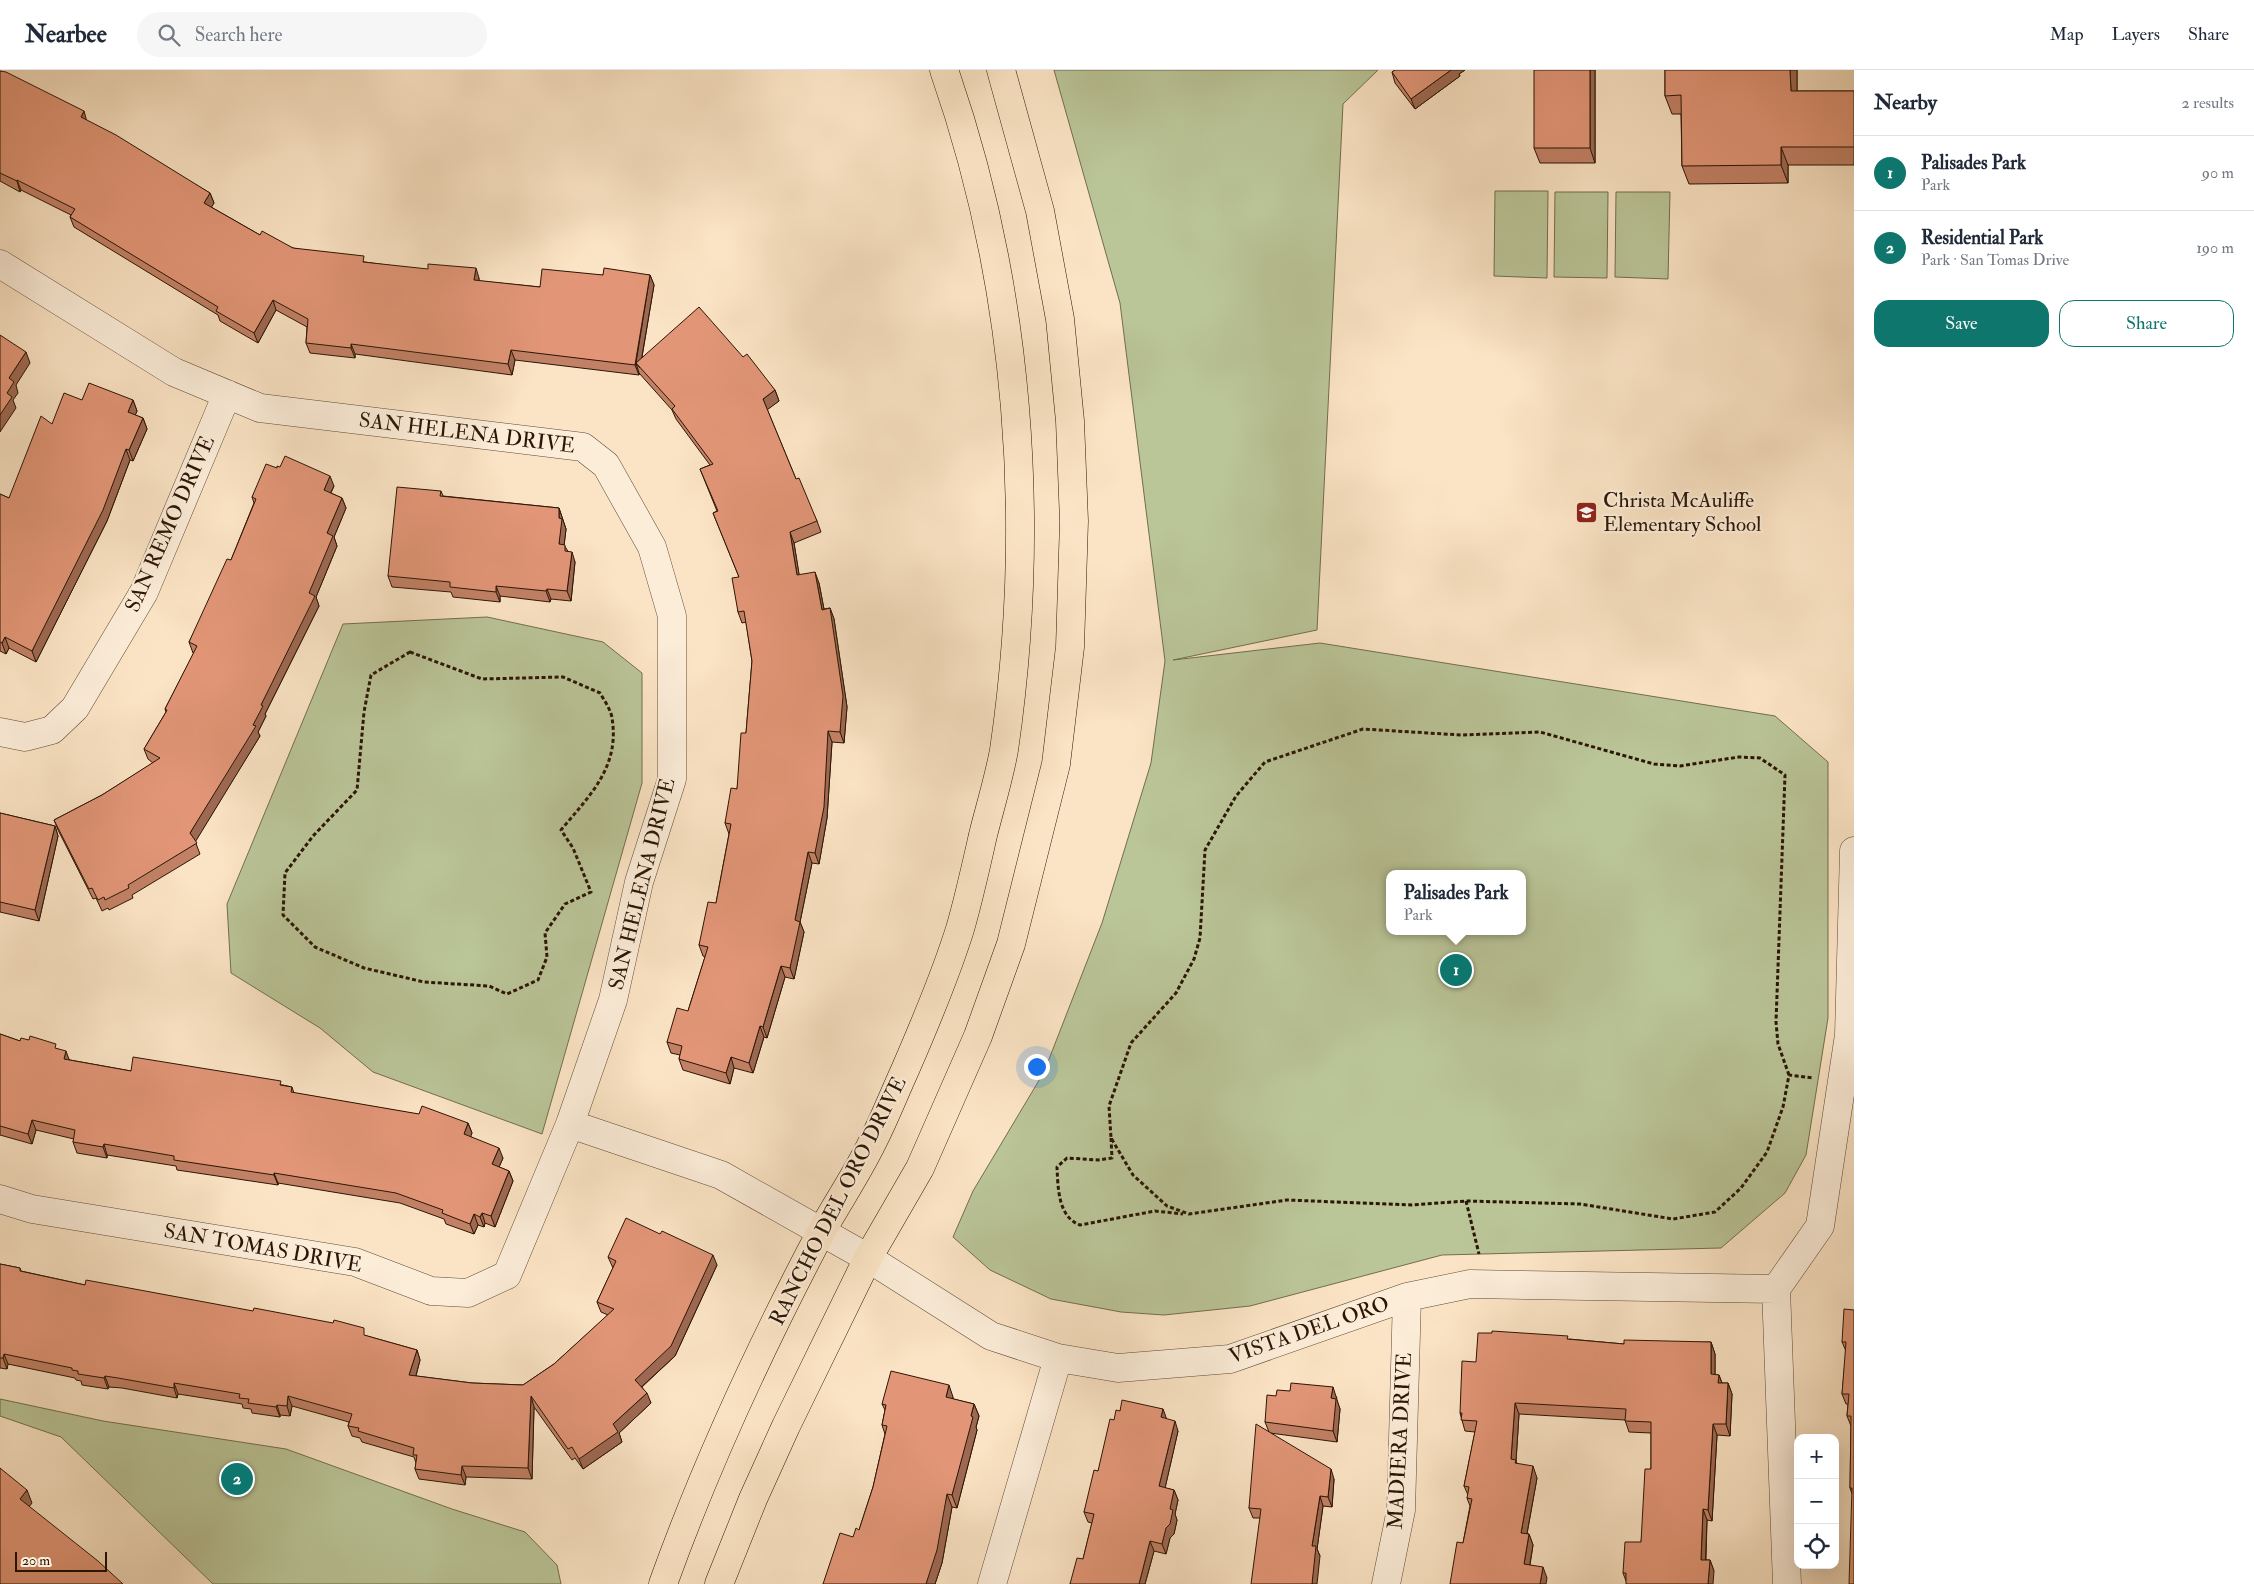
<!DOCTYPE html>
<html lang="en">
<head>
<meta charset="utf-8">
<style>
  :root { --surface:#fff; --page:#f6f6f7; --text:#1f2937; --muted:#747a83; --line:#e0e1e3; --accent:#0f766e }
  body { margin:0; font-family:"IM FELL Double Pica",serif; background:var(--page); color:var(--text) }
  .controls { position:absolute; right:15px; bottom:15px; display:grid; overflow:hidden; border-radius:10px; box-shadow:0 5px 20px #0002 }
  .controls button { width:45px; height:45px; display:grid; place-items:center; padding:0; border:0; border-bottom:1px solid var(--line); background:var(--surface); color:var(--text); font:25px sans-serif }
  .scale { position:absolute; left:15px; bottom:12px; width:92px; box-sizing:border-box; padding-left:5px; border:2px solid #2b1505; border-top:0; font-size:14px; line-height:18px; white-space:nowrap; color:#2b1505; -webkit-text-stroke:4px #fcedd9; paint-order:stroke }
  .you { position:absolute; left:1036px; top:996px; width:18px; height:18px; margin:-12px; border:4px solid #fff; border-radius:50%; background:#1a73e8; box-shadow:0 0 0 8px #1a73e833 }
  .badge { display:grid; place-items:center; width:32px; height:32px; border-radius:50%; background:var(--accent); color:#fff; font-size:16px; font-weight:700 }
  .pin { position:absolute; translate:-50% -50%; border:2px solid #fff; box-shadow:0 1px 5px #0006 }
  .popup { position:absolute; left:1386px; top:800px; width:140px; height:65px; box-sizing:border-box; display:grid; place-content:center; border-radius:10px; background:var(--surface); filter:drop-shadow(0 1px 4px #0005); font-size:16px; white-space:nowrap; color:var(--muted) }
  .popup b { font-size:19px; color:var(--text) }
  .popup::after { content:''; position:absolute; left:50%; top:100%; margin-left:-10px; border:10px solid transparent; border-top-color:var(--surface) }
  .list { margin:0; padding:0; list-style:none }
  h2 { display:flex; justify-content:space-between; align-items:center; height:65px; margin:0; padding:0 20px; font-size:21px }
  h2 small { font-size:16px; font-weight:400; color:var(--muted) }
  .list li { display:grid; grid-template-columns:32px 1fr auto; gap:15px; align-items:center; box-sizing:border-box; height:75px; padding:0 20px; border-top:1px solid var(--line) }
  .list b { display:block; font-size:19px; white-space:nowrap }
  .list p { margin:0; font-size:16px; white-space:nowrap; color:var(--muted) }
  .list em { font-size:16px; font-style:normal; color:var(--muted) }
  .actions { display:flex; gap:10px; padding:15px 20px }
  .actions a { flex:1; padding:11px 0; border:1px solid var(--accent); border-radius:15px; text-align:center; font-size:18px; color:var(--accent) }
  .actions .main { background:var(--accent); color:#fff }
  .icon { flex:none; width:28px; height:28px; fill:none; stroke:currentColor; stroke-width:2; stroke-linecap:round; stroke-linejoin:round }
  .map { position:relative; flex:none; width:1854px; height:1514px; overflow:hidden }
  header { display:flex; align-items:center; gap:30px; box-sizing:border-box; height:70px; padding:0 25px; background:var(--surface); border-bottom:1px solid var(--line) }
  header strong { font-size:24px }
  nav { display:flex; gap:28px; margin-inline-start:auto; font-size:18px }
  .search { width:350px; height:45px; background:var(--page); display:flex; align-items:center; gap:12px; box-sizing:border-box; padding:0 18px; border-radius:28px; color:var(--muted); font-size:19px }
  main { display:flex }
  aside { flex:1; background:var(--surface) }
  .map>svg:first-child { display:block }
</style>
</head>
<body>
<header>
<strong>Nearbee</strong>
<div class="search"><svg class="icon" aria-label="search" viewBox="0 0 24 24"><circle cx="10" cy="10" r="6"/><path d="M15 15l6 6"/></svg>Search here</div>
<nav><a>Map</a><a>Layers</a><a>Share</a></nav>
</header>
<main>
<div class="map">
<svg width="1854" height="1514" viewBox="0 0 1854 1514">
  <rect width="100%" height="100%" fill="#fbe4c5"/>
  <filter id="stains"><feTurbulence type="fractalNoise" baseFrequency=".004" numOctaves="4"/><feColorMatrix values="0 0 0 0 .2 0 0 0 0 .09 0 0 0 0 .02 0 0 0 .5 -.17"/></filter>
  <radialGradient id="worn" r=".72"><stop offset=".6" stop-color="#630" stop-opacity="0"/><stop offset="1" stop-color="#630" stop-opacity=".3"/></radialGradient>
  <path fill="#bac598" stroke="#726d4e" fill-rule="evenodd" d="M1054,0H1378L1343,34L1317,560L1173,590L1320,573L1775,646L1828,692V948L1806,1085L1785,1123L1721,1178L1442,1185L1250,1236L1164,1245L1121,1242L1051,1229L990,1200L953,1167L973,1121L1044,1002L1102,853L1151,693L1165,591L1120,233ZM1390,804H1522V861H1390Z
    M1495,121H1548L1547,208L1494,206Z
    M1555,122H1608L1607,208L1554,207Z
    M1616,122H1670L1668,209L1615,207Z
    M487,547L603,572L642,603V713L542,1064L373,1002L320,958L231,903L227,834L343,554Z
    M0,1329L103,1351L286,1379L452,1439L525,1462L557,1495L561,1514H213L61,1367L0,1346Z"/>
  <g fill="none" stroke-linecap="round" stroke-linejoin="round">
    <defs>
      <path id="minor" d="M0,194L174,302L260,338L583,377L606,395L652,477L672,546V709L639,812L613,930L570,1054L507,1205L468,1223L431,1221L355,1192L32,1139L0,1129
        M0,662L25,667L52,660L75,638L144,522L227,324
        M570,1054L721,1105L868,1188L991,1266L1058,1288L1118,1298L1230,1289L1407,1227L1470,1214L1776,1219
        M1776,1219L1820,1156L1849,965L1854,781
        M1776,1219L1787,1514
        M992,1514L1058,1288
        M1386,1514L1401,1440L1407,1227"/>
      <path id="major" d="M663,1514C706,1394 761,1276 820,1164C837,1133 857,1104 872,1073C884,1050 894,1024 905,1000C925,954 945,907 960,859C969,828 976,796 983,765C990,737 999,708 1004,680C1037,453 1020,217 944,0
        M719,1514L753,1429L786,1356L868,1188L920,1098L978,966L1011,874L1056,694L1070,577L1074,451L1070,351L1060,249L1040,141L1001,0"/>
    </defs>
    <use href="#minor" stroke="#5f4935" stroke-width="29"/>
    <use href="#major" stroke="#2b1505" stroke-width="29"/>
    <path stroke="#2b1505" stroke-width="3" stroke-dasharray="4 2.5" stroke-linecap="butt" d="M410,582L482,609L563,607L600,623C604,630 611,640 612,648C620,697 590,725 561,760L573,778L591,822L565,834L545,863L547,887L538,910L507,924L489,916L424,912L364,898L315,877L283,845L285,803L313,766L357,720L364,642L371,605Z
      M1789,1005L1778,974L1776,952L1785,705L1760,688L1739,687L1680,696L1654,694L1540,662L1461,665L1363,659L1265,692L1236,726L1205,780L1200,868L1194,889L1176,923L1131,973L1109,1036L1111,1068L1133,1105L1167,1136L1189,1144L1287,1130L1412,1135L1466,1131L1580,1134L1673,1149L1715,1142L1741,1118L1767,1082L1783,1037L1789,1005L1814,1008
      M1111,1068L1112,1088L1098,1090L1067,1088L1057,1097C1058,1118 1058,1147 1080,1155L1155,1141L1183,1144
      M1466,1131L1479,1184"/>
    <use href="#minor" stroke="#fcedd9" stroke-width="28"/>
    <use href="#major" stroke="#fbe4c5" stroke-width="28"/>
  </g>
  <path fill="#c28166" stroke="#2b1505" d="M1395,0H1465L1459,4L1460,6L1415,39L1395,13L1392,2Z
    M1595,0V93H1540L1534,78Z
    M1665,0H1797V21H1854V95H1788V113L1689,114L1682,96L1681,44H1672L1665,26Z
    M0,1L210,123L214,133L211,137L260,165L293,178L365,192L479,208V211L540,217L603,205H650L654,215L642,287H743L775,320L779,331L767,339L796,409L817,451L821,462L794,473L799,505L819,513L824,539L830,538L834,549L847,637L844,673L832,672L827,748L819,794L812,793L800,852L804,862L794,909L785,907L767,968L764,967L753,1003L734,998L730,1014L683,1000L679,989L680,985L671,983L667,972L688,941L705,887L703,886L699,875L716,833L729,764L725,753L737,719L746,663L752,591L746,552L742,553L738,542L739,507L713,443L717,441L700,399L710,395L676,349L672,340L639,303V305L515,290L512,305L355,284V288L310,283L306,273L307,257L276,240L258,273L220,251L218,245L74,157L70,147L71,145L21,120L20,122L0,111Z
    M82,330H133L137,341L135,345L143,348L147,359L133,391L130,390L107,451L36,592L9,578L6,584L0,581V424L9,428L52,354Z
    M277,398L334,416L331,423L342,428L346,438L334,467L337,476L316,527L319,536L265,644L266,646L258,662L260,666L195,771L200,784L132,825L133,828L109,840L108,838L102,841L96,828L93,829L58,760L54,750L102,725L153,693L148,689L144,679L166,642L165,639L194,583H193L189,572L231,490L254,433L252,427Z
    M441,421L443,426L559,438L566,459L564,475L575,492L571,531L551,529L550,532L500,526V532L453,527L451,522L392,517L388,506Z
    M0,743L55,756L58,766L39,851L0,842Z
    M0,964L20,971L58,979L70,990L131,1001L283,1015L292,1017L294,1023L468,1053L472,1063L470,1066L503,1088L499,1097L509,1101L513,1111L495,1157L485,1153L484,1157L478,1155L474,1164L446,1154L444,1149L400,1133L278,1113V1115L177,1100L176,1096L107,1085V1088L77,1083L73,1072L74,1069L36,1060L32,1074L0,1065Z
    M608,1187L717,1195L675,1286L642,1317L651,1333L619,1363L622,1372L583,1399L575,1388L572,1390L534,1337L532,1409L466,1407L465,1415L419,1409L415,1399L416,1393L414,1387L362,1372L360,1368L352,1366L348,1356L349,1352L292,1336L290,1346L280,1345V1347L252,1343L251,1339L243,1338L242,1334L178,1324L177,1328L122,1318L109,1317L108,1319L82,1315L81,1311L76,1310L75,1308L8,1294L7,1299L0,1298V1194L20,1198L21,1201L85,1215L367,1266L417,1280L420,1290L416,1306L472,1313L523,1315L554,1294L608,1245L601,1242L597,1232L613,1198Z
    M1854,1240L1852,1424L1850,1418L1851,1356L1847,1346L1848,1334H1846L1842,1324L1846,1281L1842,1272Z
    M1569,1269L1624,1274L1711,1272L1715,1284V1305H1719L1722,1313H1728L1732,1324L1730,1366L1717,1365L1712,1451L1707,1450L1706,1490H1710L1714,1501L1626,1511L1623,1503L1641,1472L1651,1399V1363L1629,1362L1625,1350L1519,1344L1516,1391L1517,1394L1537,1408L1527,1464H1529L1533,1475L1530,1495L1547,1508L1463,1473L1470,1436L1467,1428L1468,1425L1464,1416L1475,1362L1465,1361L1460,1343Z
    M1276,1326L1337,1327L1336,1329L1340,1339L1337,1372L1270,1363L1334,1409L1332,1437L1323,1436L1317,1479L1320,1486L1260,1448H1253L1249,1438L1269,1362L1265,1352Z
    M953,1327V1329L974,1334L979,1346L976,1357L977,1360L957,1438L952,1437L942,1493L935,1514H823L853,1467L859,1460L873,1417L885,1364L882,1355L885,1340L882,1334Z
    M1163,1339L1166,1349L1178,1361L1165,1418L1174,1420L1178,1430L1175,1444L1177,1450L1174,1464L1170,1468L1166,1484L1154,1481L1145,1514H1070L1083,1489L1092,1453L1088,1452L1084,1442L1098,1401L1120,1341Z"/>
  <path fill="#9e6953" stroke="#2b1505" d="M1451,0H1465L1459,4L1460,6L1415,39L1411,29Z
    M1590,0H1595V93L1590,78Z
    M1790,0H1797V39L1791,21Z
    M84,41L87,52L81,47Z
    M1781,77L1788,95V113L1781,95Z
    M17,110L21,120L20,122L17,111Z
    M210,123L214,133L208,143L204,133Z
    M476,198L479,208L478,220L474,210Z
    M650,205L654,215L640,298L636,293Z
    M273,230L276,240L258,273L254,263Z
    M351,274L355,284V288L351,278Z
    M511,280L515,290L512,305L508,294Z
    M26,282L30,293L16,315L18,323L13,330L16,338L0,362V345L7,323L9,308Z
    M636,293L639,303V305L635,295Z
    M775,320L779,331L767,340L763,329Z
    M133,330L137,341L132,353L128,342Z
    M143,348L147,359L133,391L129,380Z
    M126,379L130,390L107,451L36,592L32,581Z
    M330,406L334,416L327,430L324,420Z
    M342,428L346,438L334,467L337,476L316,527L319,536L265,644L266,646L258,662L260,666L194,774L190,763L261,635L309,523L327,463Z
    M559,438L566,459L563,485L559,474Z
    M790,462L794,473L801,516L797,505Z
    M572,482L575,492L571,531L567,521Z
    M815,502L819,513L826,550L822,540Z
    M496,516L500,526V532L496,522Z
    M547,519L551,529L550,532L546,521Z
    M830,538L834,549L847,637L844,673L840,662Z
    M5,567L9,578L6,584L2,573Z
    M828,661L832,672L827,748L819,794L815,783Z
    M55,756L58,766L39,851L35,840Z
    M808,782L812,793L800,852L804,862L794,909L790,898L795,850Z
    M781,896L785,907L767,968L763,957Z
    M760,956L764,967L753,1003L749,993Z
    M66,981L70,992L64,989Z
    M731,987L734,998L730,1014L726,1003Z
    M32,1050L36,1060L32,1074L28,1064Z
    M468,1053L472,1063L468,1074L464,1064Z
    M104,1074L107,1085V1088L103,1077Z
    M499,1078L503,1088L496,1104L492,1094Z
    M509,1101L513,1111L495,1157L491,1146Z
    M274,1103L278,1113V1115L274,1105Z
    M482,1143L485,1153L484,1157L480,1147Z
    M474,1144L478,1155L474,1164L470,1154Z
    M713,1185L717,1195L675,1286L638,1320L635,1310Z
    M1711,1272L1715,1284V1316L1711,1304Z
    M417,1280L420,1290L413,1316L409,1305Z
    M4,1284L8,1294L7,1299L3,1288Z
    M1719,1305L1723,1316L1718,1313Z
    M105,1306L109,1317L108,1319L104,1308Z
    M174,1313L178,1324L177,1328L174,1318Z
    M1728,1313L1732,1324L1730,1366L1726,1354Z
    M949,1315L953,1327L950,1340L946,1327Z
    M1333,1317L1340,1339L1337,1372L1333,1361L1331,1328Z
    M647,1323L651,1333L619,1363L622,1372L583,1399L579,1389L613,1354Z
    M288,1326L292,1336L290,1346L287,1336Z
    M531,1326L534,1337L532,1409L528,1398Z
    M1515,1333L1519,1344L1516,1391L1520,1401L1511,1389Z
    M974,1334L979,1346L976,1357L977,1360L957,1438L952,1425Z
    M277,1335L280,1345V1347L276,1337Z
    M1163,1339L1167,1350L1161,1347Z
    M1175,1351L1178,1361L1163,1427L1159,1416Z
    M1713,1354L1717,1365L1712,1451L1708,1440Z
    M462,1396L466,1407L465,1415L461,1405Z
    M1533,1396L1537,1408L1525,1474L1521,1463Z
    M1331,1399L1334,1409L1332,1437L1328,1427Z
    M27,1420L32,1433L25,1442L20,1429Z
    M1174,1420L1178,1430L1175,1444L1177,1450L1174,1464L1170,1468L1166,1484L1162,1474Z
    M947,1424L952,1437L942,1493L935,1514H926Z
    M1320,1426L1323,1436L1317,1479L1320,1486L1317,1514H1312V1476Z
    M1703,1439L1707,1450L1705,1501L1701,1490Z
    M1529,1464L1533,1475L1528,1505L1524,1494Z
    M1150,1471L1154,1481L1145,1514H1139Z
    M1710,1490L1714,1501L1713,1514H1708Z
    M1543,1497L1547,1508L1546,1514H1540Z"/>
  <path fill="#e29677" stroke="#2b1505" d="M1395,0H1451L1411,29L1392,2Z
    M1534,0H1590V78H1534Z
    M1665,0H1790L1791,21H1854V77H1781V95L1682,96L1681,25L1665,26Z
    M0,1L6,2L84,41L81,47L116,65L210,123L204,133L260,165L262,161L293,178L364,186L363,192L428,199V194L476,198L474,210L540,217L542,199L603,205L604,198L650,205L635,295L511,280L508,294L351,274V278L306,273L308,249L273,230L254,263L216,241L218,237L70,147L75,139L17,110V111L0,103Z
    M699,237L743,287L747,284L775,320L763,329L796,409L799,408L817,451L790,462L797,505L815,502L822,540L830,538L843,626L840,662L828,661L824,737L815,783L808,782L795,850L800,852L790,898L781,896L763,957L760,956L749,993L731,987L726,1003L679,989L682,976L667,972L677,938L688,941L708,877L699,875L708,832L716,833L731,754L725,753L731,718L737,719L741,663H746L752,591L744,541L738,542L732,508L739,507L713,443L718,441L700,399L713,394L672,339L675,336L636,293Z
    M0,265L26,282L9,308L14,312L7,323L12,327L0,345Z
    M89,313L133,330L128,342L143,348L129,380L126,379L103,440L32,581L5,567L2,573L0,572V424L9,428L41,346L52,354L64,323L82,330Z
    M285,386L330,406L324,420L342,428L327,463L333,466L309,523L315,526L261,635L263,636L253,655L256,656L190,763L197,773L128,815L129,818L105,830L104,827L98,830L92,818L89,819L54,750L102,725L160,688L144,679L166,642L167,640L165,639L197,576L189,572L227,489L231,490L256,429L252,427L266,394L277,398V396L280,397Z
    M397,417L441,421L440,426L559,438V448L562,449L559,474L565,475V481L572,482L567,521L547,519L546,521L496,516V522L450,517V512L388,506Z
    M0,743L55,756L35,840L0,832Z
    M0,964L20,971L21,968L29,970L30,966L56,974L55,978L66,981L64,989L131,1001L133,987L281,1011L280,1015L292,1017L291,1022L419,1044L422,1036L468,1053L464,1064L499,1078L492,1094L509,1101L491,1146L482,1143L480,1147L474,1144L470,1154L442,1143L443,1140L396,1123L274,1103V1105L174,1090V1086L104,1074L103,1077L73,1072L75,1060L32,1050L28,1064L0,1056Z
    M626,1148L660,1164L662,1161L713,1185L671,1276L635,1310L647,1323L613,1354L618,1362L579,1389L572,1377L568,1379L531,1326L528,1398L462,1396L461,1405L415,1399L417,1385H413L414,1378L358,1361L359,1358L348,1356L352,1344L288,1326L287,1336L277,1335L276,1337L248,1333L249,1329L239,1328L240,1324L174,1313V1318L118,1308L105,1306L104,1308L78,1304V1301L72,1300V1298L4,1284L3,1288H0V1194L20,1198V1201L85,1215L86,1210L253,1241L254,1238L333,1253L334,1250L364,1258V1265L417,1280L409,1305L472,1313L523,1315L554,1294L614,1239L597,1232L616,1191L608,1187Z
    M1844,1239L1854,1240V1514H1849L1852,1418H1850L1851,1346H1847L1849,1324H1842L1846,1272H1842Z
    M1492,1261L1568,1266L1567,1269L1624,1274V1270L1711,1272V1304L1719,1305L1718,1313H1728L1726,1354H1713L1708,1440L1703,1439L1701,1490H1710L1708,1514H1626V1503H1623L1625,1472H1641L1645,1399H1651V1352L1625,1351L1626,1339L1515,1333L1511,1389L1516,1390L1515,1393L1533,1396L1521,1463L1529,1464L1524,1494L1543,1497L1540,1514H1450L1457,1472L1463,1473L1472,1429L1467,1428L1469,1417L1464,1416L1477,1351L1461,1350L1462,1343H1460L1462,1291L1476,1292L1478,1263H1492Z
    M891,1301L949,1315L946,1327L974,1334L971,1346L973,1347L952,1425L947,1424L937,1480L926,1514H823L840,1463L853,1467L856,1458L859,1460L873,1417L887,1356L882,1355L886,1335L882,1334Z
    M1291,1313L1333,1317L1331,1328L1336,1329L1333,1361L1265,1352L1267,1325L1276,1326L1277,1320L1290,1321Z
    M1122,1330L1163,1339L1161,1347L1175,1351L1159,1416L1174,1420L1170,1439L1173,1440L1170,1454L1166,1458L1162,1474L1150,1471L1139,1514H1070L1077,1488L1083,1489L1094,1444L1084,1442L1094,1400L1098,1401L1110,1349L1114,1350L1116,1340L1120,1341Z
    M1256,1354L1331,1399L1328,1427L1320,1426L1312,1476H1316L1312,1514H1251L1261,1439L1249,1438Z
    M0,1398L27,1420L20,1429L98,1491L123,1514H0Z"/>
  <defs>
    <symbol id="school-square" viewBox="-11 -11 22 22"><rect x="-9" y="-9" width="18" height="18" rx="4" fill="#8f2418" stroke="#fcedd9"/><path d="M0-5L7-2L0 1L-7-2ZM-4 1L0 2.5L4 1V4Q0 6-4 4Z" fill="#fff"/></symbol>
  </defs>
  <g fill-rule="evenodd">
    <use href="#school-square" x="1574" y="430" width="25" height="25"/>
  </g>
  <g text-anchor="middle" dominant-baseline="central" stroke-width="4.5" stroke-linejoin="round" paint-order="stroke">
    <g font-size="21" fill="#2b1505" stroke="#fcedd9">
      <text transform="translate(467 363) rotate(7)">SAN HELENA DRIVE</text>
      <text transform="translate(170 454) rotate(-66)">SAN REMO DRIVE</text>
      <text transform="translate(642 814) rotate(-76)">SAN HELENA DRIVE</text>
      <text transform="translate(838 1131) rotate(-63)">RANCHO DEL ORO DRIVE</text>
      <text transform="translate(263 1178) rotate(10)">SAN TOMAS DRIVE</text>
      <text transform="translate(1309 1260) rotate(-19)">VISTA DEL ORO</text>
      <text transform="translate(1400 1371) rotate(-87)">MADIERA DRIVE</text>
    </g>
    <g font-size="21" fill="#2b1505" stroke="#fcedd9" text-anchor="start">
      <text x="1603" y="430">Christa McAuliffe<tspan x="1603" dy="24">Elementary School</tspan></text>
    </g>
  </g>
  <rect width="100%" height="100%" filter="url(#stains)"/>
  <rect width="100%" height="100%" fill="url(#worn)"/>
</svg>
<div class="controls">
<button>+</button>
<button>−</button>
<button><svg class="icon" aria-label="locate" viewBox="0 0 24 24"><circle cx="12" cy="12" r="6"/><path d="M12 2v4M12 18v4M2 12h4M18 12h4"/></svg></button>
</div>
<div class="scale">20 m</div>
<div class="you"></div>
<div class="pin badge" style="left:1456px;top:900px">1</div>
<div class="popup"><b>Palisades Park</b>Park</div>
<div class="pin badge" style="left:237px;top:1409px">2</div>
</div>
<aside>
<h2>Nearby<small>2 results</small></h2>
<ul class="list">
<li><span class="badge">1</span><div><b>Palisades Park</b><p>Park</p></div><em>90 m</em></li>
<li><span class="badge">2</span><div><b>Residential Park</b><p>Park · San Tomas Drive</p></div><em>190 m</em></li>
</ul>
<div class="actions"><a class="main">Save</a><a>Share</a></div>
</aside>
</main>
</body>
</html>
